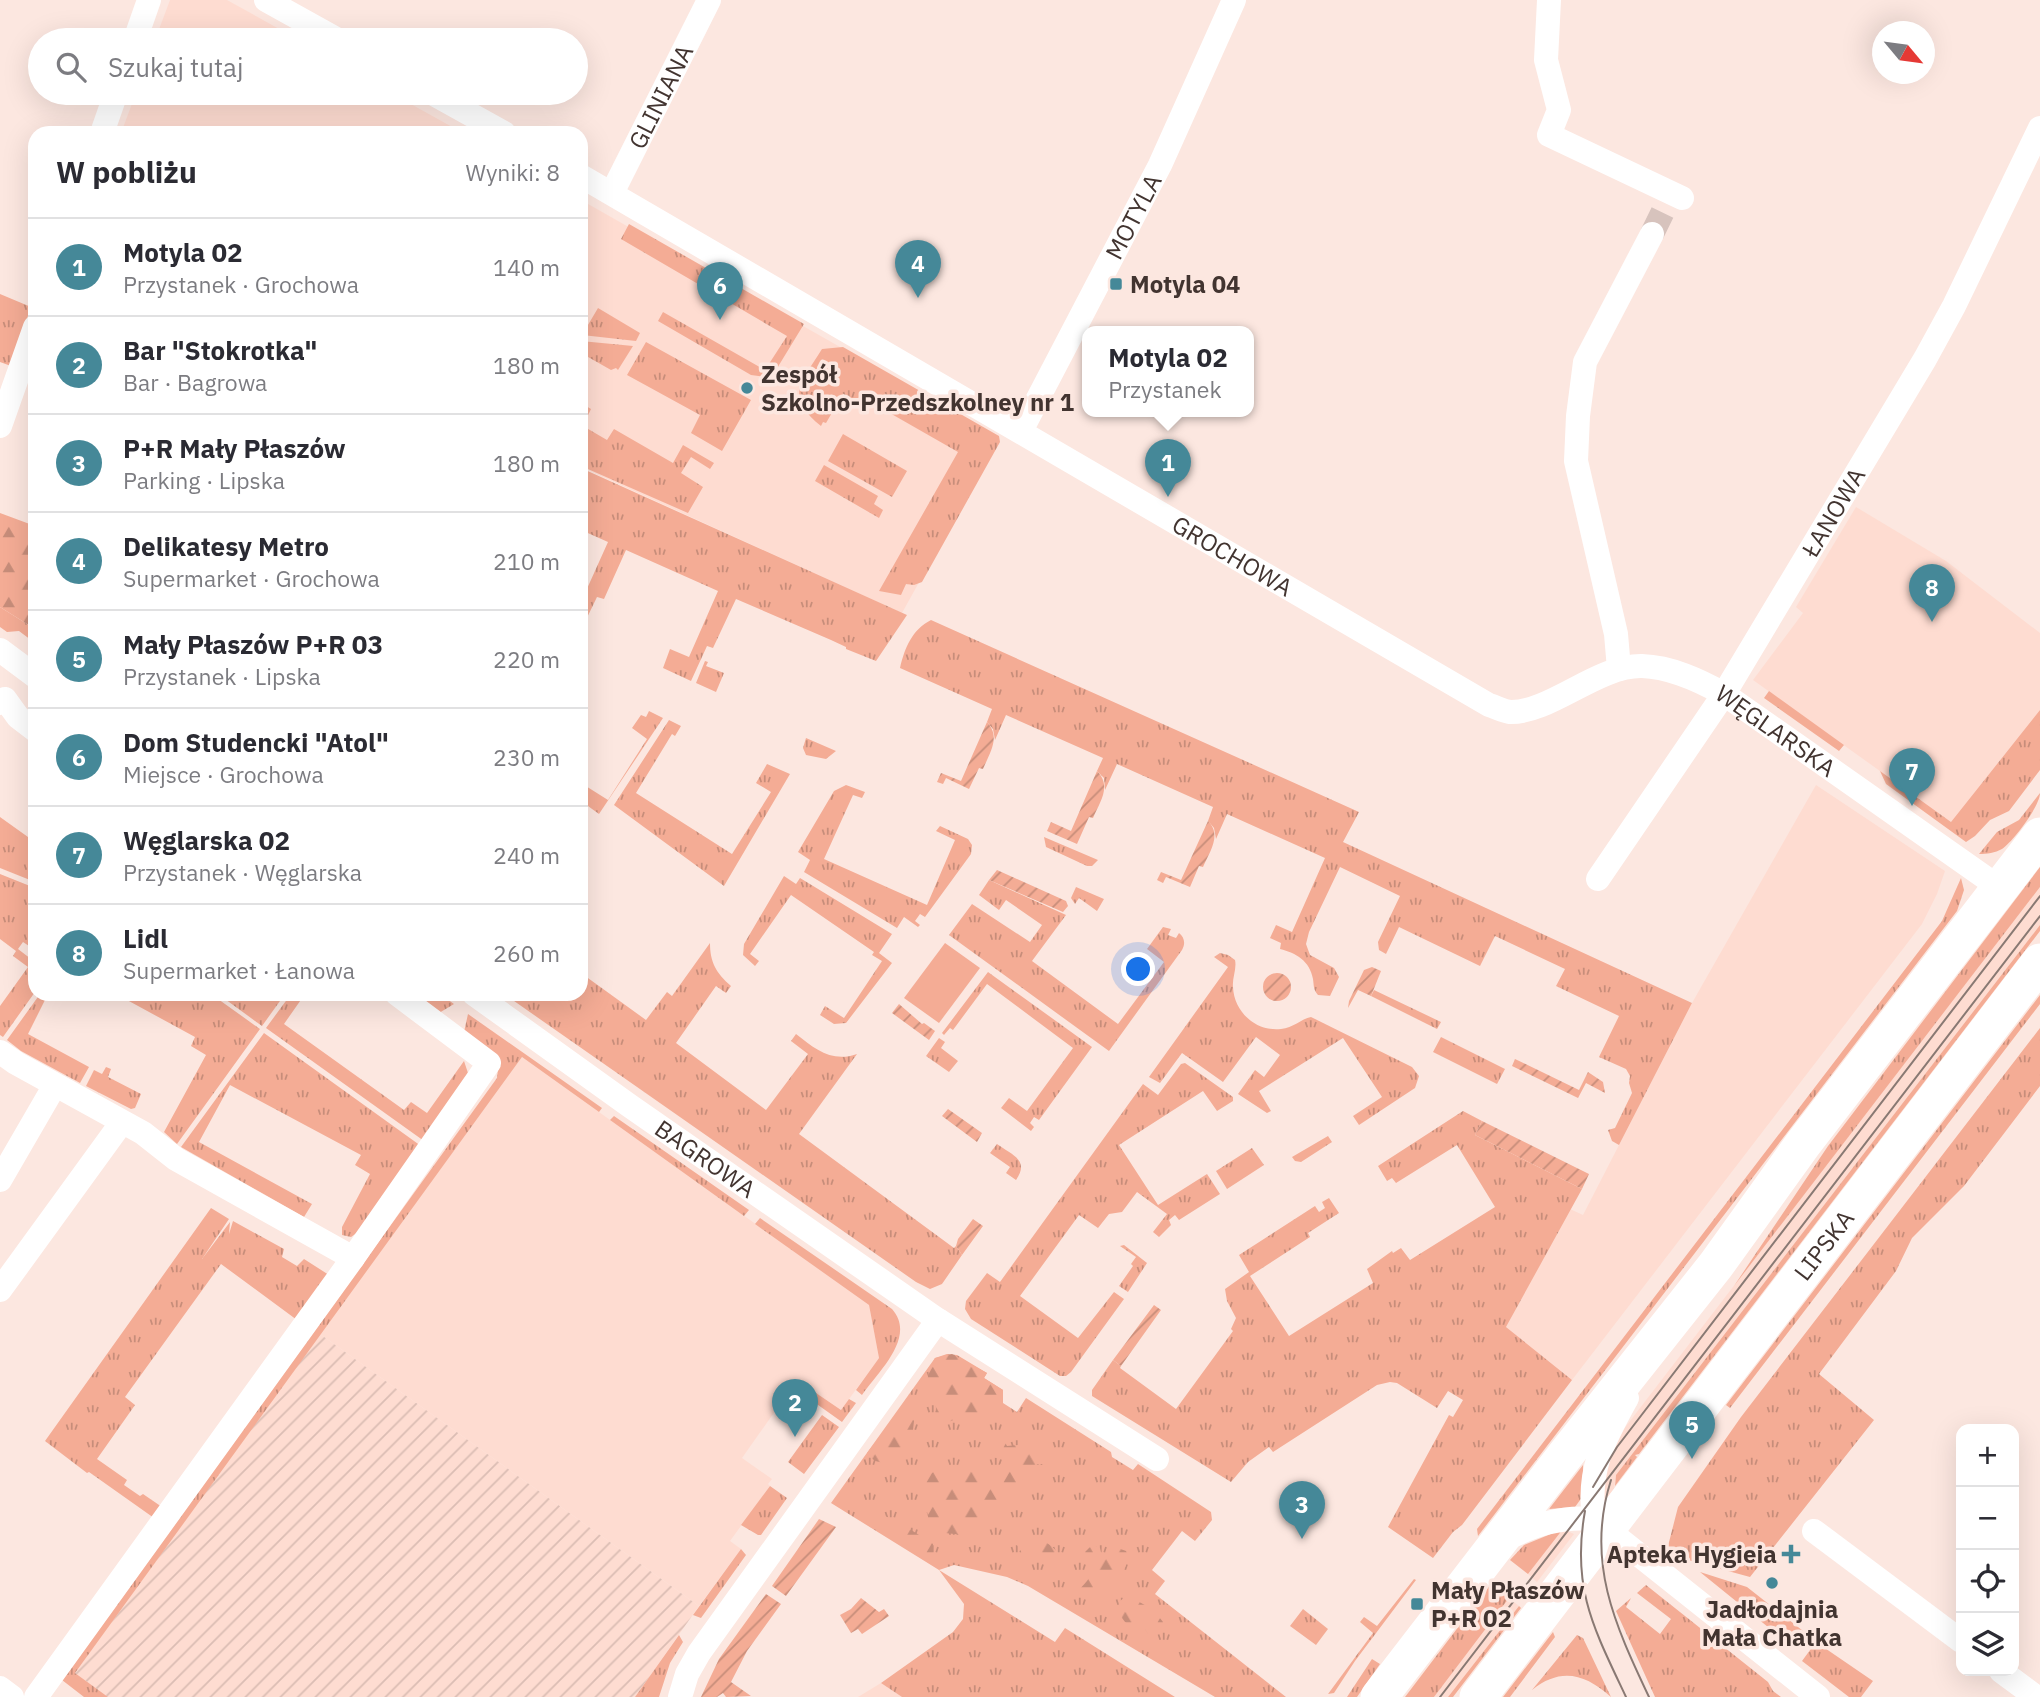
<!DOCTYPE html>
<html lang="pl">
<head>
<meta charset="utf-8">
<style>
  :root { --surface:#fff; --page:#f2f2f3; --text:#2b2b33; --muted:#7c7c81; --line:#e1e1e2; --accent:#458898 }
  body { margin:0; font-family:"IBM Plex Sans",sans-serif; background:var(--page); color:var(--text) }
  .controls { position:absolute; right:21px; bottom:21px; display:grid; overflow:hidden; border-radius:14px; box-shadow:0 7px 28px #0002 }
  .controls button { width:63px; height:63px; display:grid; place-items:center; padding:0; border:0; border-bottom:2px solid var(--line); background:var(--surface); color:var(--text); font:35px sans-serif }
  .compass { position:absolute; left:1872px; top:21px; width:63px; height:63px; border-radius:50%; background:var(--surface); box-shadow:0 7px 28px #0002; rotate:119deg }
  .you { position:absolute; left:1139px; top:970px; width:24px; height:24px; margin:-18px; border:5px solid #fff; border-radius:50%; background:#1a73e8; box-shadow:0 0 0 10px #1a73e833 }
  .badge { display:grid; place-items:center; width:46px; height:46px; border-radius:50%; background:var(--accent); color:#fff; font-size:23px; font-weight:700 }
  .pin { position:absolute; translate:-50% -58px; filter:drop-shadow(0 2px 4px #0008) }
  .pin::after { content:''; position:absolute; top:37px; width:24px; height:21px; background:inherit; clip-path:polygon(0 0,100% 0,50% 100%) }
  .popup { position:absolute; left:1082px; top:326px; width:172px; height:91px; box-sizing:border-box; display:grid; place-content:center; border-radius:14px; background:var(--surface); filter:drop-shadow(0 2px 5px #0005); font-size:23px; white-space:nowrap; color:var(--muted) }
  .popup b { font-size:26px; color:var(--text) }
  .popup::after { content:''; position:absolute; left:50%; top:100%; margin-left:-14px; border:14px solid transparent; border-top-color:var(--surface) }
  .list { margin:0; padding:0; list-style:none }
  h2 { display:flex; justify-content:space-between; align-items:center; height:91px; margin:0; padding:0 28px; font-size:30px }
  h2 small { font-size:23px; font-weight:400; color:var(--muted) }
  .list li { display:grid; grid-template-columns:46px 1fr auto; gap:21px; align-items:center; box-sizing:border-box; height:98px; padding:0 28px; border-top:2px solid var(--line) }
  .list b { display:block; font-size:26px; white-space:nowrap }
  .list p { margin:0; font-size:23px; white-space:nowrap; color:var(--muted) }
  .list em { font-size:23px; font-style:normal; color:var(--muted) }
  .icon { flex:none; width:38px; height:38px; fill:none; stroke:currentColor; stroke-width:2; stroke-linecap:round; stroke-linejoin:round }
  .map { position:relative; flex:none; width:2040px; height:1697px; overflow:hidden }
  .search { position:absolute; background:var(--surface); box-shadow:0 7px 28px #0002; left:28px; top:28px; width:560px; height:77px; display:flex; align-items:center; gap:18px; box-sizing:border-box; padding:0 24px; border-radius:38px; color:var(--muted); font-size:26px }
  .panel { position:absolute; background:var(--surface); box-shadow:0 7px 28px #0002; left:28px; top:126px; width:560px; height:875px; border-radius:21px }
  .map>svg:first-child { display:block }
</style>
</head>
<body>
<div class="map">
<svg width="2040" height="1697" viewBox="0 0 2040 1697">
  <defs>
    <pattern id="industrial-furrows" width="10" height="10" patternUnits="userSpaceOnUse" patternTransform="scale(1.75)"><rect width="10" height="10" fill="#fedcd1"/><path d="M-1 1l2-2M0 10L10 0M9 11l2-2" fill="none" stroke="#dbbdb4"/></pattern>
    <pattern id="grass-tufts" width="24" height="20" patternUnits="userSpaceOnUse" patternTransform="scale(1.75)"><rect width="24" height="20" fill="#f4ac95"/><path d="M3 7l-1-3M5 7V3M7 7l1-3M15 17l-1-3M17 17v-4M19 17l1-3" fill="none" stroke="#c78d7a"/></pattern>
    <pattern id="forest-firs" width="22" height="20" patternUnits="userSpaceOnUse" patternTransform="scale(1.75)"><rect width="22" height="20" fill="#f4ac95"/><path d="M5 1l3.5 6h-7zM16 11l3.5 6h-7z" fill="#c78d7a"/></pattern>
    <pattern id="garden-furrows" width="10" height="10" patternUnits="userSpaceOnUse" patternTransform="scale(1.75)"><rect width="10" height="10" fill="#f4ac95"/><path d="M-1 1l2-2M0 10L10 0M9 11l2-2" fill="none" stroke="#c78d7a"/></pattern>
  </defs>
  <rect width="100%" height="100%" fill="#fce7e0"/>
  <path fill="#fedcd1" d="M170,0H227L299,40H155Z
    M136,93H391L463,133H121Z
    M581,200L983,428L982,469L902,613L581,467Z
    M1856,507L1946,561L2040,633V710L1951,822L1753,680L1803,613L1796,607Z
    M1816,785L1945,871L1937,894L1922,924L1572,1380L1506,1327L1570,1209L1583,1215L1692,1003Z
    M2040,887V925L1616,1475L1614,1489L1603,1503L1607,1451Z
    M522,1057L869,1305L879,1358L841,1410L797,1380L742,1458L772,1479L768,1484L770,1486L730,1541L741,1549L699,1606L320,1334Z
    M1563,1529L1574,1534L1537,1582L1528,1574Z
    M1509,1598L1519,1606L1448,1697H1434Z
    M881,1683L902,1697H858Z"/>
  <path fill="url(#industrial-furrows)" d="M320,1334L699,1606L635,1697H108L75,1673Z"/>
  <path fill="url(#grass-tufts)" d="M629,224L804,324L776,370L767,377L751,375L658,321L663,312L765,370L787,336L621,239Z
    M0,294L31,307L11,366L0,362Z
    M598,308L640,333L636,341L582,335Z
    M581,341L633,346L618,370L616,368L611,370L581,353Z
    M646,342L751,400L722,451L691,433L700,415L627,375Z
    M843,347L999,436L1000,442L922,582L914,585L906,584L901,595L879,591L958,452L860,396L856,401L843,394L826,423L823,422L821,426C784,396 801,383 822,349Z
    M581,403L591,409L583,426L607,440L614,429L673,463L683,445L714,463L710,469L691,457L681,473L703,487L688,513L581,466Z
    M843,434L907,471L892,497L828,461Z
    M824,465L878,496L874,504L883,510L879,518L815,481Z
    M581,468L907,615L876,661L846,649V647L831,640L736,599L713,648L707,646L691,681L663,668L670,649L689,657L718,591L626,550L604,599L597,597L581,630V602L608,542L581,530Z
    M0,607L35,629V643L19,631L7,632L0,627Z
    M931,620L1359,812L1343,842L1692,1003L1619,1145L1612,1141L1608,1130L1615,1128L1632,1093L1629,1083L1630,1076L1626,1069L1599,1057L1619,1016L1556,986L1565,969L1495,936L1480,966L1399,927L1386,954L1379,950L1378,942L1400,896L1340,867L1309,932L1306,944L1310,955L1334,968L1339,977L1330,996L1318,995C1313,989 1314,986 1313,979C1310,961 1296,953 1280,949L1281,943L1270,938L1276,925L1292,932L1325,858L1227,814L1216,839L1214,828L1208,821L1213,807L1117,764L1105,790L1104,778L1097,771L1103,758L1006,715L995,740L993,729L987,722L992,709L900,668C905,647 912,630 931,620Z
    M705,661L708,662L706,666L724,673L716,692L696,683Z
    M1769,691L1844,745L1839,751L1764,698Z
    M2040,710V770L2009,811L1990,820L1975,836L1966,842L1886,784L1880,771L1951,822Z
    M649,711L663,718L599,814L581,801V783L608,800L647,739L632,728L641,715L646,717Z
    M669,720L681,726L675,736L672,734L636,793L732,854L771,792L756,783L767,764L790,774L724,886L614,805Z
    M806,738L836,751L826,759L806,755L803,748Z
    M846,785L865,792L862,798L853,795L824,859L927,905L955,840L936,831L940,826L968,839L972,845L971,854L925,917L920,914L915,921L920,925L918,927L904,917L897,928L804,872L810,860L798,852L834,791Z
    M2040,793C2040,806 2013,842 2002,849C1995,853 1987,854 1979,854L1997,832L2019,820Z
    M0,817L35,842V882L0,868Z
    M1044,837L1098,860L1092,866H1087L1046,847Z
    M2040,867V887L1734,1286L1828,1146Z
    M0,874L35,888V950L23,942L18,949L31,959L35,954V992L3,1037L0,1035V1006L28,967L13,956L16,951L0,939Z
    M784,876L796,884L800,878L892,934L879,953L892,963L846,1023L834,1024L820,1015L825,1006L844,1018L882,961L872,955L874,952L791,895L750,954L759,961L755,966L743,955L744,944Z
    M1961,878L1964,890L1957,911L1478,1536L1477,1529L1942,921Z
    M989,880L1066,915L1032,961L1118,1024L1164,962L1147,949L1163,927L1171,929L1168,935L1176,938L1179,933C1184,937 1186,943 1182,950L1109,1051L949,935L972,904L1030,942L1042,925L1006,900L999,910L979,895Z
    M1076,887L1104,899L1097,911L1079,898L1075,904L1071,898Z
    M2040,925V931L1639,1454L1635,1455L1637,1457L1615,1486L1616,1475Z
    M710,943C710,962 716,973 731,986L726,993L716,986L676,1043L766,1110L808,1054L791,1041L796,1034C815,1049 832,1063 857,1054L799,1134L954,1248L956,1246L962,1255L942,1284L930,1289L916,1282L504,994H581V973L646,1020L667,992L672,996Z
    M1220,953L1228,955L1235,960C1237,969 1232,978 1233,987C1234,1012 1256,1032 1281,1029C1293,1028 1301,1019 1311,1017L1412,1067L1419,1076L1415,1088L1359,1125L1353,1116L1382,1097L1343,1038L1259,1091L1271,1111L1267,1113L1238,1094L1255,1070L1264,1077L1280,1055L1256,1037L1223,1082L1182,1053L1160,1083L1149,1077L1228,967L1214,957Z
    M988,972L1092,1047L1039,1120L1034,1117L1030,1123L1034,1127L1031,1131L1001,1108L1009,1098L1027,1111L1073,1048L987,984L953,1030L950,1028L944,1035L942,1033Z
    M1374,990L1441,1022L1437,1029L1371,996Z
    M40,994H48L28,1034L89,1067L80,1083L21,1051L7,1040Z
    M116,994H211L260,1029L177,1144L164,1132L206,1055L191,1046L195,1037Z
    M218,994H247L256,1001L261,994H285L262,1026Z
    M291,994H305L284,1024L404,1110L411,1102L427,1113L464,1061L469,1076L424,1141L266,1028Z
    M412,994H440L454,1004L439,1013Z
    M2040,995V1004L1730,1408L1726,1405Z
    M468,1014L602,1108L599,1112L522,1057L75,1673L108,1697H84L62,1680L66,1675L497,1078L499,1060L464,1032Z
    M2040,1028V1086L1964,1186L1912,1238L1896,1271L1819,1374L1874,1420L1750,1577L1684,1559L1667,1550L1678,1507L1741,1417Z
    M264,1033L421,1146L358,1232L351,1237L342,1235V1227L370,1174L355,1165L361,1155L230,1085L199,1142L312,1204L304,1217L181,1147Z
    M1441,1037L1505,1069L1497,1084L1433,1052Z
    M939,1038L945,1042L941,1048L958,1061L949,1072L926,1056Z
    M1185,1063L1233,1097V1101L1217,1111L1203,1091L1119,1145L1158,1205L1207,1174L1220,1194L1179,1220L1175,1215L1169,1220L1171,1225L1159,1237L1153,1232L1167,1214L1137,1192L1122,1212L1109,1214L1098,1228L1079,1215L1020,1296L1078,1338L1114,1292L1124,1299L1071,1372L1066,1376H1060L971,1319L965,1309L966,1301L987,1273L1000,1282L1143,1084L1158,1095L1181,1064Z
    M106,1067L111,1069L108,1077L141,1094L135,1108L131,1109L86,1086L94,1070L102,1074Z
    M1463,1111L1482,1121L1475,1135L1582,1189L1506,1327L1572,1380L1462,1525L1453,1532L1433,1558L1388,1527L1449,1415L1453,1417L1463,1400L1448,1391L1437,1408L1397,1383L1390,1382L1377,1385L1273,1452L1269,1447L1248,1462L1231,1482L1092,1396V1390L1113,1360L1121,1366L1120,1368L1176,1409L1233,1331L1231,1329L1236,1318L1227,1301L1225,1289L1249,1272L1239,1255L1315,1206L1319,1212L1325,1208L1322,1202L1329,1198L1339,1213L1308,1233L1310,1237L1250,1276L1289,1336L1373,1283L1367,1269L1392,1251L1393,1253L1401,1248L1410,1260L1495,1207L1457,1145L1396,1183L1392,1178L1387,1181L1378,1166Z
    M614,1116L749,1210L744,1216L610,1120Z
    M1328,1136L1332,1142L1301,1162L1295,1161L1292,1157Z
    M997,1144C1012,1155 1030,1160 1016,1180L1006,1173L1010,1167L990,1153Z
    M1252,1148L1264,1165L1227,1189L1216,1171Z
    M211,1208L229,1219L202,1259L230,1222L229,1234L233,1221L284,1249L282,1257L297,1266L304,1259L329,1275L297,1320L221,1264L125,1397L135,1405L97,1459L127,1480L124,1485L140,1496L143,1494L162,1507L154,1518L89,1472L87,1473L45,1441Z
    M760,1218L892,1309C917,1337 878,1372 862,1395L856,1390L879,1358L869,1305L755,1224Z
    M1124,1245L1147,1263L1128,1292L1119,1286L1133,1266L1131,1264L1136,1257L1120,1246Z
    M947,1354L957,1355L987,1373L984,1378L1003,1390V1403L1017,1412L1026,1398L1111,1452L1112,1457L1133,1470L1138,1464L1211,1512L1212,1520L1195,1541L1182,1531L1152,1570L1165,1581L1155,1594L1286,1697H1215L1028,1586L1007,1577L954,1565L939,1570L1055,1642L1065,1628L1175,1697H902L881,1683L953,1632L963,1619L964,1604L939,1570L831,1503L935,1358Z
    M797,1380L841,1410L849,1399L856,1403L842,1422L804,1395L805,1392L794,1384Z
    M822,1415L839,1427L804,1474L788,1462Z
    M1583,1465V1496L1575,1507L1549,1509Z
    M770,1486L787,1498L761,1535H758L741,1525Z
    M1563,1529L1528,1574L1510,1560L1524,1545Z
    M741,1549L746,1555L701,1618L693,1615Z
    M1700,1572L1747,1587L1812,1638L1805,1648L1795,1649Z
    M1414,1579L1416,1580L1355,1661L1334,1693L1328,1694L1373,1633L1360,1622L1364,1617L1377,1626Z
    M1491,1584L1509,1598L1434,1697H1405Z
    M1646,1585L1768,1682L1773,1691L1781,1697H1655L1616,1611L1631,1598L1626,1607L1660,1634L1671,1619L1637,1593Z
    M1519,1606L1521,1608L1453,1697H1448Z
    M1303,1609L1328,1629L1316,1645L1290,1626Z
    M1553,1632L1555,1637L1510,1697H1503Z
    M679,1635L683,1642L670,1663L659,1697H635Z
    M1577,1635L1583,1638L1611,1697C1585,1674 1561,1667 1532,1690Z
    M1816,1642L1873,1681L1861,1697H1849L1802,1661Z
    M1372,1659L1380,1664L1357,1697H1347Z"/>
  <path fill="url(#forest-firs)" d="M0,513L35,526V629L0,607Z
    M952,1354L987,1373L984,1378L1003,1390L999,1409L984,1425C976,1425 974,1421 967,1419C957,1417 951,1422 942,1424L935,1416C941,1389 916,1393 935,1358Z
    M902,1414L910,1415L914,1421L911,1447C898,1458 880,1472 867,1453C878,1439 888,1426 902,1414Z
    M1026,1431L1033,1434L1038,1448L1050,1450L1051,1461L1047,1464C1027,1464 1027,1465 1022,1483L1005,1492L1002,1505L993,1512L979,1531L964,1535L945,1533L937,1529L929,1520L923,1495L926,1476L941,1468L953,1473L963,1465H969L976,1469L977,1474L988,1475L1004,1461L1001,1456L996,1458L988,1452C988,1444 990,1438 997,1434L1001,1435L1007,1446L1018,1445Z
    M883,1515L905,1526L933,1544L932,1553L927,1556C923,1556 889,1536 884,1533C879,1528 880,1528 878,1522Z
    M1027,1536C1038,1536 1055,1546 1060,1556L1058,1561L1051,1566L1022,1553L1017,1545L1020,1539Z
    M1092,1545L1100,1548L1103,1561L1107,1551L1115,1547L1126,1551C1134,1568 1107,1592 1092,1598L1081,1592L1080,1589C1088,1580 1093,1577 1088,1564L1090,1561L1085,1552Z
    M1126,1596C1141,1602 1153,1608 1163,1622L1160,1632L1153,1635L1148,1634L1143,1626H1130C1121,1620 1118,1612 1119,1602Z"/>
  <path fill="url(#garden-furrows)" d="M987,722C1001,737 990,752 983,769L979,768L969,789L946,778L943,784L937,782L941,773L961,781Z
    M1097,771C1112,786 1100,802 1093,818L1089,817L1077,844L1047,831L1051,822L1071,831Z
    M1208,821C1222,835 1210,851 1203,867L1199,866L1190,887L1166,877L1163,883L1157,880L1161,872L1181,880Z
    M997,870L1066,901L1068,906L1063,912L989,880Z
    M1372,967L1381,971L1371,996L1358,990L1348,1008L1349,1001L1364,970Z
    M1263 987a14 14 0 1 1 28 0a14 14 0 1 1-28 0Z
    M899,1004L922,1024L924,1023L935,1031L929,1040L892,1013Z
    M1515,1059L1579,1090L1588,1072L1603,1082L1605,1093L1586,1083L1578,1098L1512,1066Z
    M948,1109L982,1133L977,1142L942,1116Z
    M1482,1121L1589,1174L1582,1189L1475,1135Z
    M973,1219L983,1226L962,1255L956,1246L958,1239Z
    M1154,1305L1161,1310L1121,1366L1113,1360Z
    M819,1519L836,1527L786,1596L772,1586Z
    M766,1594L781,1604L747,1651L731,1682L751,1696L726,1697L723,1693L717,1697H701L719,1659Z
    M861,1598L879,1612L884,1609L889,1616L862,1634L858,1629L851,1633L840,1615L851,1609Z"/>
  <path fill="#f4ac95" d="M945,943L980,968L939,1023L904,998Z"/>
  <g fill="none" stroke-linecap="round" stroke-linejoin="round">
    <path stroke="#d7c3bd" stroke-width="24" stroke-dasharray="24 12" stroke-linecap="butt" d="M1652,234L1668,201"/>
    <g stroke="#fff" stroke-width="24">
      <path d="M266,0L338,40"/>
      <path d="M1549,0L1546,60L1559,110L1549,135L1682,198"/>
      <path d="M135,40L149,0"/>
      <path d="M432,93L504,133"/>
      <path d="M102,133L116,93"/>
      <path id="s1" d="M581,176L1489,705C1496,707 1503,711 1510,712C1550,713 1598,665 1642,666C1671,667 1699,680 1724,694L2000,888"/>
      <path id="s2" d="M612,193L709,0"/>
      <path d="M0,426L35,327"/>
      <path id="s3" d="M1021,431L1160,165L1234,0"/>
      <path d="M0,650L35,676"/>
      <path d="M1619,669L1616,634L1576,461L1578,416L1585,362L1652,234"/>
      <path d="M0,703L5,699L18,717L35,730"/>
      <path id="s4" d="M1598,879L1724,694L1925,359L1954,306L2040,128"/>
      <path id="s5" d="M474,994L630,1106L938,1320L1157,1459"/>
      <path d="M0,1052L16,1063L143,1133L176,1159L353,1258"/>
      <path d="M0,1180L55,1085"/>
      <path d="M0,1290L122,1122"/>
      <path d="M1594,1519C1587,1469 1604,1440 1627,1398"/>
      <path d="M1814,1531L1961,1641"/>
      <path d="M1504,1540C1534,1525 1560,1516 1594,1519L1818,1697"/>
      <path d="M2001,1671L2036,1697"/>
      <path d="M0,1688L12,1697"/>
      <path d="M36,1697L353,1258L489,1063L397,994"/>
      <path d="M680,1697L687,1674L699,1653L938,1320"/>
    </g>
    <g stroke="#fff" stroke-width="37">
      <path d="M1379,1697L1567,1453L1716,1265L1803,1144L2040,836"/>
      <path id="s6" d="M1478,1697L2040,962"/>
    </g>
    <path stroke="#897973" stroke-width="2" d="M1611,1480C1585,1561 1615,1625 1649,1697
      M1593,1487L1617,1447L2040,896
      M1585,1511C1571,1588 1594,1629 1626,1697
      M1440,1697L2040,916"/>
  </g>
  <g fill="#458898" stroke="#fce7e0" stroke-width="2.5">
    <rect x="1109" y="277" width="14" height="14" rx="3.5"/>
    <circle cx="747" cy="388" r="7"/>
    <path d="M1787.5 1543.5h7v7h7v7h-7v7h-7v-7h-7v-7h7z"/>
    <circle cx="1772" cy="1583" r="7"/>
    <rect x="1410" y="1597" width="14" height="14" rx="3.5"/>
  </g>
  <g text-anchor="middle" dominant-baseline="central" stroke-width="7" stroke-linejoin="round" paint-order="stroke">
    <g font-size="24" fill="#423430" stroke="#fce7e0">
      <text stroke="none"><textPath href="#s2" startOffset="108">GLINIANA</textPath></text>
      <text stroke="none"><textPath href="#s3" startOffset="242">MOTYLA</textPath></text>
      <text stroke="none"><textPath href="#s4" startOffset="436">ŁANOWA</textPath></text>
      <text stroke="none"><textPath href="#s1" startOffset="754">GROCHOWA</textPath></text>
      <text stroke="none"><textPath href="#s1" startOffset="1365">WĘGLARSKA</textPath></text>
      <text stroke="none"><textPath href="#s5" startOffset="284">BAGROWA</textPath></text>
      <text stroke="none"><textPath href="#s6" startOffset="569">LIPSKA</textPath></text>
    </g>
    <g font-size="24" font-weight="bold" fill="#423430" stroke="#fce7e0" text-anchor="start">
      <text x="1130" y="284">Motyla 04</text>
      <text x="761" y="374">Zespół<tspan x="761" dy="28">Szkolno-Przedszkolney nr 1</tspan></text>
      <text x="1777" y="1554" text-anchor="end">Apteka Hygieia</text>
      <text x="1431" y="1590">Mały Płaszów<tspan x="1431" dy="28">P+R 02</tspan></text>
      <text x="1772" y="1609" text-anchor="middle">Jadłodajnia<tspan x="1772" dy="28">Mała Chatka</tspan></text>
    </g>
  </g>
</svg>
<div class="controls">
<button>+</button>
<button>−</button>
<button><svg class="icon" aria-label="locate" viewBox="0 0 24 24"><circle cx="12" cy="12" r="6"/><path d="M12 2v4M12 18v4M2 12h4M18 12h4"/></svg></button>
<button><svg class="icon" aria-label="layers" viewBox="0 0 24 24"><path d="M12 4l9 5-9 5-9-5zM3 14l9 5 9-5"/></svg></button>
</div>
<svg class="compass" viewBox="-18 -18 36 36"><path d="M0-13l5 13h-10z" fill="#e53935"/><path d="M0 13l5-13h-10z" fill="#7c7c81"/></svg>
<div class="you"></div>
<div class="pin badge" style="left:1168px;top:497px">1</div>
<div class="popup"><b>Motyla 02</b>Przystanek</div>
<div class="pin badge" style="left:795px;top:1437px">2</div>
<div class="pin badge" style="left:1302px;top:1539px">3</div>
<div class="pin badge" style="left:918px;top:298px">4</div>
<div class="pin badge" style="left:1692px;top:1459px">5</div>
<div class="pin badge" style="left:720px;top:320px">6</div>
<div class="pin badge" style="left:1912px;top:806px">7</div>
<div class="pin badge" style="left:1932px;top:622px">8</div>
<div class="search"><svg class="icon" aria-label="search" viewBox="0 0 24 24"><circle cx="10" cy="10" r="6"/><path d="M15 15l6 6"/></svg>Szukaj tutaj</div>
<section class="panel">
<h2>W pobliżu<small>Wyniki: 8</small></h2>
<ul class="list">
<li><span class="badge">1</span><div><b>Motyla 02</b><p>Przystanek · Grochowa</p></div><em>140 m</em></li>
<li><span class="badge">2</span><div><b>Bar &quot;Stokrotka&quot;</b><p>Bar · Bagrowa</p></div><em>180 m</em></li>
<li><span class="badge">3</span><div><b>P+R Mały Płaszów</b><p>Parking · Lipska</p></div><em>180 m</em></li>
<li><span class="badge">4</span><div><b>Delikatesy Metro</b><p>Supermarket · Grochowa</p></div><em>210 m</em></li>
<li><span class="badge">5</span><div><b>Mały Płaszów P+R 03</b><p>Przystanek · Lipska</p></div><em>220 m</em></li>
<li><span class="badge">6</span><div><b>Dom Studencki &quot;Atol&quot;</b><p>Miejsce · Grochowa</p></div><em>230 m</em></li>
<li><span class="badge">7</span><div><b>Węglarska 02</b><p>Przystanek · Węglarska</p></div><em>240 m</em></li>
<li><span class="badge">8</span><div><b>Lidl</b><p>Supermarket · Łanowa</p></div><em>260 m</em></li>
</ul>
</section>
</div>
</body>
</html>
